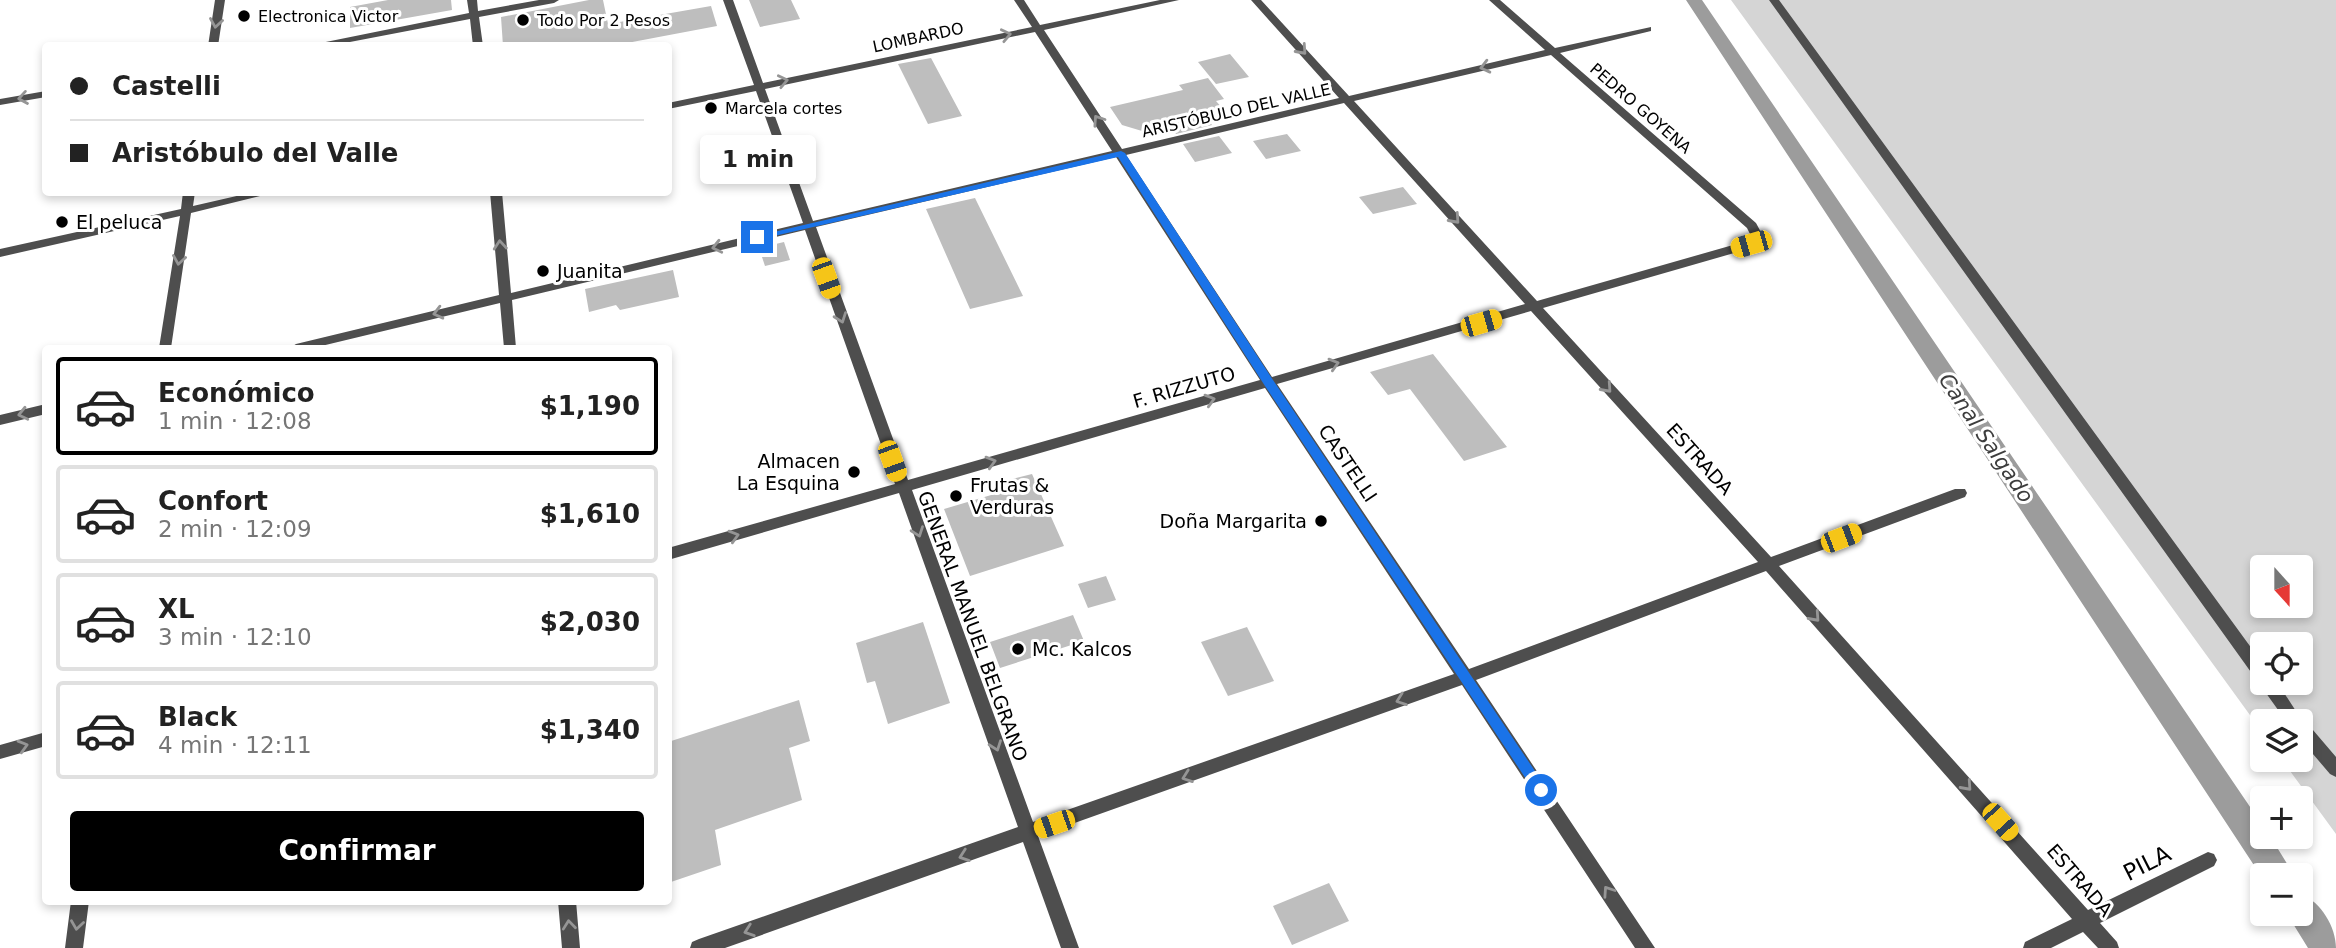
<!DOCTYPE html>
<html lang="es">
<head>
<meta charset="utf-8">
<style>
	:root { --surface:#fff; --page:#f6f6f6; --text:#222; --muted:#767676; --line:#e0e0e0; --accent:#000 }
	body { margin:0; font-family:"DejaVu Sans",sans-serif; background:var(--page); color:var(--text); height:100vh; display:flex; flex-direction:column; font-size:26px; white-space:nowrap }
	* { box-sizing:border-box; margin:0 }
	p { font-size:23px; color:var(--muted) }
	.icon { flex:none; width:38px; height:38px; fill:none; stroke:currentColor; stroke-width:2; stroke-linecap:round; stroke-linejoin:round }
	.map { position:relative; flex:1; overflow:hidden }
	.sheet { position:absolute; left:42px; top:345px; width:630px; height:560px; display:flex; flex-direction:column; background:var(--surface); border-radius:7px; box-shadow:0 4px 10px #0003 }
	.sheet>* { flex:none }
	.guide { position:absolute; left:42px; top:42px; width:630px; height:154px; border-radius:7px; box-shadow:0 4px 10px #0003; display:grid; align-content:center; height:154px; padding:0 28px; background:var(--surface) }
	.needle { width:46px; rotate:159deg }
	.fabs { position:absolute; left:2250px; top:555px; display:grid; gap:14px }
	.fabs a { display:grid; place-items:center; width:63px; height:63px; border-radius:7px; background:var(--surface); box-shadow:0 4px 10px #0003; font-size:35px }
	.end { position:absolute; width:32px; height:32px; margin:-16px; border:9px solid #1a73e8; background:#fff; box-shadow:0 0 0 4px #fff }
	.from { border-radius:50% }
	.bubble { position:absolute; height:49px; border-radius:7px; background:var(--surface); box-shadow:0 4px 10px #0003; font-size:23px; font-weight:700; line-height:49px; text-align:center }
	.car { position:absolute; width:21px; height:42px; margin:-21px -10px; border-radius:9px; box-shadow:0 0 5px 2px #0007; background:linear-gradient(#f5c518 24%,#345 0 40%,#f5c518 0 76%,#345 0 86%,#f5c518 0) }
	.guide b { display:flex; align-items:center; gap:24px; height:66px; font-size:26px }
	.guide b+b { border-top:2px solid var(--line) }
	.guide i { width:18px; height:18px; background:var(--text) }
	ul { padding:12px 0 0; list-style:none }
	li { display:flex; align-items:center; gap:21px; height:98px; margin:0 14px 10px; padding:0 14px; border:4px solid var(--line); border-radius:7px }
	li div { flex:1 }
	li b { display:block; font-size:26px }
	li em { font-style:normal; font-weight:700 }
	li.active { border-color:var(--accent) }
	li>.icon { width:63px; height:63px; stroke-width:1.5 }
	.cta { display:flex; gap:14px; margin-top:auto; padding:14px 28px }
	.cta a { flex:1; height:80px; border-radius:7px; background:var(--accent); color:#fff; font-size:28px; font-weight:700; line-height:80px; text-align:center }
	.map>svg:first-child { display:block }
	.green { fill:#d5d5d5; fill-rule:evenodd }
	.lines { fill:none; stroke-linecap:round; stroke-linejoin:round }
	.canal { fill:#9c9c9c; fill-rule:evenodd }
	.building { fill:#bebebe }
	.street { fill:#4e4e4e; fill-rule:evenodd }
	.oneway { stroke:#959595 }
	.route { fill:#1a73e8 }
	.poi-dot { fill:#000; stroke:#fff; stroke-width:2.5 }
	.labels { text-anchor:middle; stroke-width:6; stroke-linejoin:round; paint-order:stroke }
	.far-poi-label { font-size:16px; fill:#000; stroke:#fff; text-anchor:start }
	.far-street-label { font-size:16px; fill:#000; stroke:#fff }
	.poi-label { font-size:19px; fill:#000; stroke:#fff; text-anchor:start }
	.street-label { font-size:19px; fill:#000; stroke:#fff }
	.water-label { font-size:21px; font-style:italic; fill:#3d3d3d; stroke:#fff }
	.near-street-label { font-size:23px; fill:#000; stroke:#fff }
</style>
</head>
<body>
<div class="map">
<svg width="2336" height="948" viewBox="0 0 2336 948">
	<rect width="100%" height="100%" fill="#fff"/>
	<path class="green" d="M 1731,0 L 2336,0 L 2336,834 L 2282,760 L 2301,760 L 2301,721 L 2263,721 L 2263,733 ZM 2263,567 L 2301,567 L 2301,606 L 2263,606 ZM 2263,644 L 2301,644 L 2301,682 L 2263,682 Z"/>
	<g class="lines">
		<path class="canal" d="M 1686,0 L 1702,0 L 2263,826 L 2263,836 L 2270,836 L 2294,875 L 2263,875 L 2263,879 Z
			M 2301,894 C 2321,902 2336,927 2336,948 L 2308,948 L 2287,914 L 2301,914 Z"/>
	</g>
	<path class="building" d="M 388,0 L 451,0 L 452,10 L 350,28 L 350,7 Z
		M 589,0 L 603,0 L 608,24 L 711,6 L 717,26 L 611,46 L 503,46 L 501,17 Z
		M 749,0 L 791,0 L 800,19 L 760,27 Z
		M 1230,54 L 1249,77 L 1216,84 L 1198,62 Z
		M 931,58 L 962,116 L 928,124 L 898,64 Z
		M 1208,78 L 1224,99 L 1216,101 L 1223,109 L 1204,114 L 1212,125 L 1176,134 L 1169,124 L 1142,131 L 1122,125 L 1110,107 L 1183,90 L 1179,85 Z
		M 1287,134 L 1301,151 L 1266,159 L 1253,141 Z
		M 1219,136 L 1232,153 L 1195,162 L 1183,144 Z
		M 1403,187 L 1417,204 L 1373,214 L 1359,197 Z
		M 975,198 L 1023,296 L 970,309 L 926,209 Z
		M 784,242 L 790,260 L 765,266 L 759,248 Z
		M 673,270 L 679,297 L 620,310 L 616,305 L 589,312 L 585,289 Z
		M 1433,354 L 1507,447 L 1464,461 L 1410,389 L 1388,395 L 1370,372 Z
		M 1032,474 L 1064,546 L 970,576 L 944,509 L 1008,490 L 1004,481 Z
		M 1106,576 L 1116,600 L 1088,608 L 1078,584 Z
		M 1073,615 L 1084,641 L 1000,668 L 990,642 Z
		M 923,622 L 950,703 L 888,724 L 875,681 L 867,683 L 856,643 Z
		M 1247,627 L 1274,681 L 1228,696 L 1201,642 Z
		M 799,700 L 810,741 L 789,748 L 802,800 L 715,830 L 721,865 L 668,883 L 668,742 Z
		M 1329,883 L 1349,921 L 1292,945 L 1273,906 Z"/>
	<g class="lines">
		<path class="street" d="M 215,0 L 225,0 L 218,46 L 208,46 Z
			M 467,0 L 477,0 L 478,11 L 539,0 L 559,0 L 554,3 L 479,17 L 483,46 L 473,46 L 470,19 L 329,46 L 306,46 L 469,13 Z
			M 723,0 L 733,0 L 763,83 L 1032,27 L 1014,0 L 1024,0 L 1040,25 L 1160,0 L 1179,0 L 1044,30 L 1122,149 L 1339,98 L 1251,0 L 1261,0 L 1349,96 L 1545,50 L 1489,0 L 1500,0 L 1555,48 L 1651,27 L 1651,31 L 1560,53 L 1756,223 L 1763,236 L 1755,247 L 1543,308 L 1771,557 L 1955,489 L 1965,489 L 1967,493 L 1965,497 L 1779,566 L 2088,910 L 2208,852 L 2214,854 L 2217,860 L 2214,866 L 2100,923 L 2117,942 L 2119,948 L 2098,948 L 2083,932 L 2051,948 L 2023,948 L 2025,942 L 2072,919 L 1766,571 L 1476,680 L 1655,948 L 1635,948 L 1462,685 L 1038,836 L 1079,948 L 1061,948 L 1023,842 L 725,948 L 690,948 L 692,942 L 699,939 L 1018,827 L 899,493 L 668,560 L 668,548 L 895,484 L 805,230 L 512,300 L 516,348 L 504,348 L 500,303 L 313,348 L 290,348 L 296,344 L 499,295 L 490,192 L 502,192 L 511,293 L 803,223 L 756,91 L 668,109 L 668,103 L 754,85 ZM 1035,32 L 1112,151 L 813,221 L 765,89 ZM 1551,55 L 1747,228 L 1751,236 L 1747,241 L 1537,301 L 1354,101 ZM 1344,103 L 1525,304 L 1272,377 L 1126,155 ZM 1116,157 L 1260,380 L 908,480 L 816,227 ZM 1531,311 L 1758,562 L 1469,669 L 1277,384 ZM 1265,388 L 1454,674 L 1033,822 L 912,490 Z
			M 1769,0 L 1779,0 L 2263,664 L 2263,682 L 2277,682 L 2303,722 L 2307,723 L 2336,757 L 2336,777 L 2330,774 L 2301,740 L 2301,721 L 2286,721 Z
			M 46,91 L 46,97 L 0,105 L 0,99 Z
			M 183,192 L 195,192 L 193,206 L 254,192 L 276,192 L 191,213 L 171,348 L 159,348 L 180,216 L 0,257 L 0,249 L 181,209 Z
			M 46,404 L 46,414 L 0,425 L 0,415 Z
			M 46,732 L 46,746 L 0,759 L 0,745 Z
			M 71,901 L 89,901 L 83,948 L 65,948 Z
			M 558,901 L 576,901 L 580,948 L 562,948 Z"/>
	</g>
	<defs><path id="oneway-chevron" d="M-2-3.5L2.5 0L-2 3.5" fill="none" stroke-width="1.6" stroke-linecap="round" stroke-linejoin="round" transform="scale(1.75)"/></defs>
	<g class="oneway">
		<use href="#oneway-chevron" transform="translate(216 23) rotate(99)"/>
		<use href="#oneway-chevron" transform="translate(1006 35) rotate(-12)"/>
		<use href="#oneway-chevron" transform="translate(1302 50) rotate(48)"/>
		<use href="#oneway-chevron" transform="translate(1485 67) rotate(166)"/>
		<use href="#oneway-chevron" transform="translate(783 81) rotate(-12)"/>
		<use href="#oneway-chevron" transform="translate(23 98) rotate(170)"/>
		<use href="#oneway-chevron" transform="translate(1098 120) rotate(-124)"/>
		<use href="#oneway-chevron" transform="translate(1455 219) rotate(48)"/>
		<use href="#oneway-chevron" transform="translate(500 245) rotate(-95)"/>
		<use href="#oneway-chevron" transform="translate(717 247) rotate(167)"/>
		<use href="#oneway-chevron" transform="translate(179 260) rotate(99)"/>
		<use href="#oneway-chevron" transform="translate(438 313) rotate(166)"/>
		<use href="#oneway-chevron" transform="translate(841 318) rotate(70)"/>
		<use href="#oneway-chevron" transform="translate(1334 364) rotate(-16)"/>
		<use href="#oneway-chevron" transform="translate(1607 388) rotate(48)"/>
		<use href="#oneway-chevron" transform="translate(1210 400) rotate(-16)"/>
		<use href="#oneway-chevron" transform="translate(23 414) rotate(167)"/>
		<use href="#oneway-chevron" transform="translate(991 462) rotate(-16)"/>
		<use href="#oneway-chevron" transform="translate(918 532) rotate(70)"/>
		<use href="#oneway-chevron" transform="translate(734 536) rotate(-16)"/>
		<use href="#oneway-chevron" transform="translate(1815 617) rotate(48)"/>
		<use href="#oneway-chevron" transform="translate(1401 700) rotate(160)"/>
		<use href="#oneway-chevron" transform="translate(23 746) rotate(-16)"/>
		<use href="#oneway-chevron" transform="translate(996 746) rotate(70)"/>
		<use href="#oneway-chevron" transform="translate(1187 777) rotate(160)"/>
		<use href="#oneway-chevron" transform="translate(1967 786) rotate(48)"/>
		<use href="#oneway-chevron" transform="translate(964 856) rotate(161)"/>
		<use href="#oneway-chevron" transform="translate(1608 891) rotate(-124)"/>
		<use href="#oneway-chevron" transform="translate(77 925) rotate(98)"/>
		<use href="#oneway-chevron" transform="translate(569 925) rotate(-96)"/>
		<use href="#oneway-chevron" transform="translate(749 931) rotate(161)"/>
	</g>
	<path class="route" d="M 1121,151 L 1125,153 L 1273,380 L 1545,786 L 1545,794 L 1536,794 L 1265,386 L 1118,157 L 757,240 L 752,237 Z"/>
	<g class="poi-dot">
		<circle cx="244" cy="16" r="7"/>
		<circle cx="523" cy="20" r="7"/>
		<circle cx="711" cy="108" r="7"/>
		<circle cx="62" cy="222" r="7"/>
		<circle cx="543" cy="271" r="7"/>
		<circle cx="854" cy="472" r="7"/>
		<circle cx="956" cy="496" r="7"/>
		<circle cx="1321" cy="521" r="7"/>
		<circle cx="1018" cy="649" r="7"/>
	</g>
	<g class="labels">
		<g class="far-poi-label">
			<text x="258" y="22">Electronica Victor</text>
			<text x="537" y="26">Todo Por 2 Pesos</text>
			<text x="725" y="114">Marcela cortes</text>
		</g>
		<g class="far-street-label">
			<text transform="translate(918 37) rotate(-12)" y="6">LOMBARDO</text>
			<text transform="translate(1641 108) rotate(41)" y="6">PEDRO GOYENA</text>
			<text transform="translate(1236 110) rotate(-13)" y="6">ARISTÓBULO DEL VALLE</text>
		</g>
		<g class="poi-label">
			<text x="76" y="229">El peluca</text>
			<text x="557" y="278">Juanita</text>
			<text x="840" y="468" text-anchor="end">Almacen<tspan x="840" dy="22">La Esquina</tspan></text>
			<text x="970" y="492">Frutas &amp;<tspan x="970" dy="22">Verduras</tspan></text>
			<text x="1307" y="528" text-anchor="end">Doña Margarita</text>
			<text x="1032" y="656">Mc. Kalcos</text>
		</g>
		<g class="street-label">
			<text transform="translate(1184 387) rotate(-16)" y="7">F. RIZZUTO</text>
			<text transform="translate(1700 459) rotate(48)" y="7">ESTRADA</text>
			<text transform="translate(1348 463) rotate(56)" y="7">CASTELLI</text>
			<text transform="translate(973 626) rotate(70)" y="7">GENERAL MANUEL BELGRANO</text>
			<text transform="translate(2080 880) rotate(49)" y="7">ESTRADA</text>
		</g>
		<g class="water-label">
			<text transform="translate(1986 438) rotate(56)" y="7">Canal Salgado</text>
		</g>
		<g class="near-street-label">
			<text transform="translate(2147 863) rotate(-27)" y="8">PILA</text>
		</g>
	</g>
</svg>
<div class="fabs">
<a><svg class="needle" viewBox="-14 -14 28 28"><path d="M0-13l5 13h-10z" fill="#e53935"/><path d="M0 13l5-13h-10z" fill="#767676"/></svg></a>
<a><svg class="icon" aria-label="locate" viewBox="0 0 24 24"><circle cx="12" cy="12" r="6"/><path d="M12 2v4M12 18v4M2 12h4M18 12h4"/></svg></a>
<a><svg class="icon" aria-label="layers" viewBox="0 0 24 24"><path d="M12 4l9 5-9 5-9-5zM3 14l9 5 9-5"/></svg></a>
<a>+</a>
<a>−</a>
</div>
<i class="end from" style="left:1541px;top:790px"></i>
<i class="end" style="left:757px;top:237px"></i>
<div class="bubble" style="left:700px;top:135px;width:116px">1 min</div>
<i class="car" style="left:1751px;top:244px;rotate:254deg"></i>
<i class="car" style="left:826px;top:278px;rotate:160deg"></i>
<i class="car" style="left:1481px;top:323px;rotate:74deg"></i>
<i class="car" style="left:892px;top:461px;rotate:160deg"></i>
<i class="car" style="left:1841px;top:538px;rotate:69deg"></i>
<i class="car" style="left:2000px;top:822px;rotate:138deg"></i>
<i class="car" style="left:1054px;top:824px;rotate:251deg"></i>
<div class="guide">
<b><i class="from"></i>Castelli</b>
<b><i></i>Aristóbulo del Valle</b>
</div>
<section class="sheet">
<ul>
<li class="active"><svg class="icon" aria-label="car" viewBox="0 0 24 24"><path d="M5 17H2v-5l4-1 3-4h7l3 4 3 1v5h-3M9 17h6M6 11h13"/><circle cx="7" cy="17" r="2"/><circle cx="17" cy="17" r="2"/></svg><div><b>Económico</b><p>1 min · 12:08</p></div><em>$1,190</em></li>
<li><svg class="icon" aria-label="car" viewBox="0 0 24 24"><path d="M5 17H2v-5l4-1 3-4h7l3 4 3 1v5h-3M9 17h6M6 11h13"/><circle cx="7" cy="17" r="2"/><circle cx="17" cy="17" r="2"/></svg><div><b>Confort</b><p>2 min · 12:09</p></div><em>$1,610</em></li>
<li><svg class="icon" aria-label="car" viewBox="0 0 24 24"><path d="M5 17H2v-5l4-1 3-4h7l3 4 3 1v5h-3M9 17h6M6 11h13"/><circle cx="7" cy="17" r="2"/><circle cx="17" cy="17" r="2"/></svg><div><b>XL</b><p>3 min · 12:10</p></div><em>$2,030</em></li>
<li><svg class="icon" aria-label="car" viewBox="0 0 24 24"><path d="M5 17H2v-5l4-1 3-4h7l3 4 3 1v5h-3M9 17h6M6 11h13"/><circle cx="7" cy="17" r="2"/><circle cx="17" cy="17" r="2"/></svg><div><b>Black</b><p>4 min · 12:11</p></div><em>$1,340</em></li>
</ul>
<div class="cta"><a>Confirmar</a></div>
</section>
</div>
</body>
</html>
